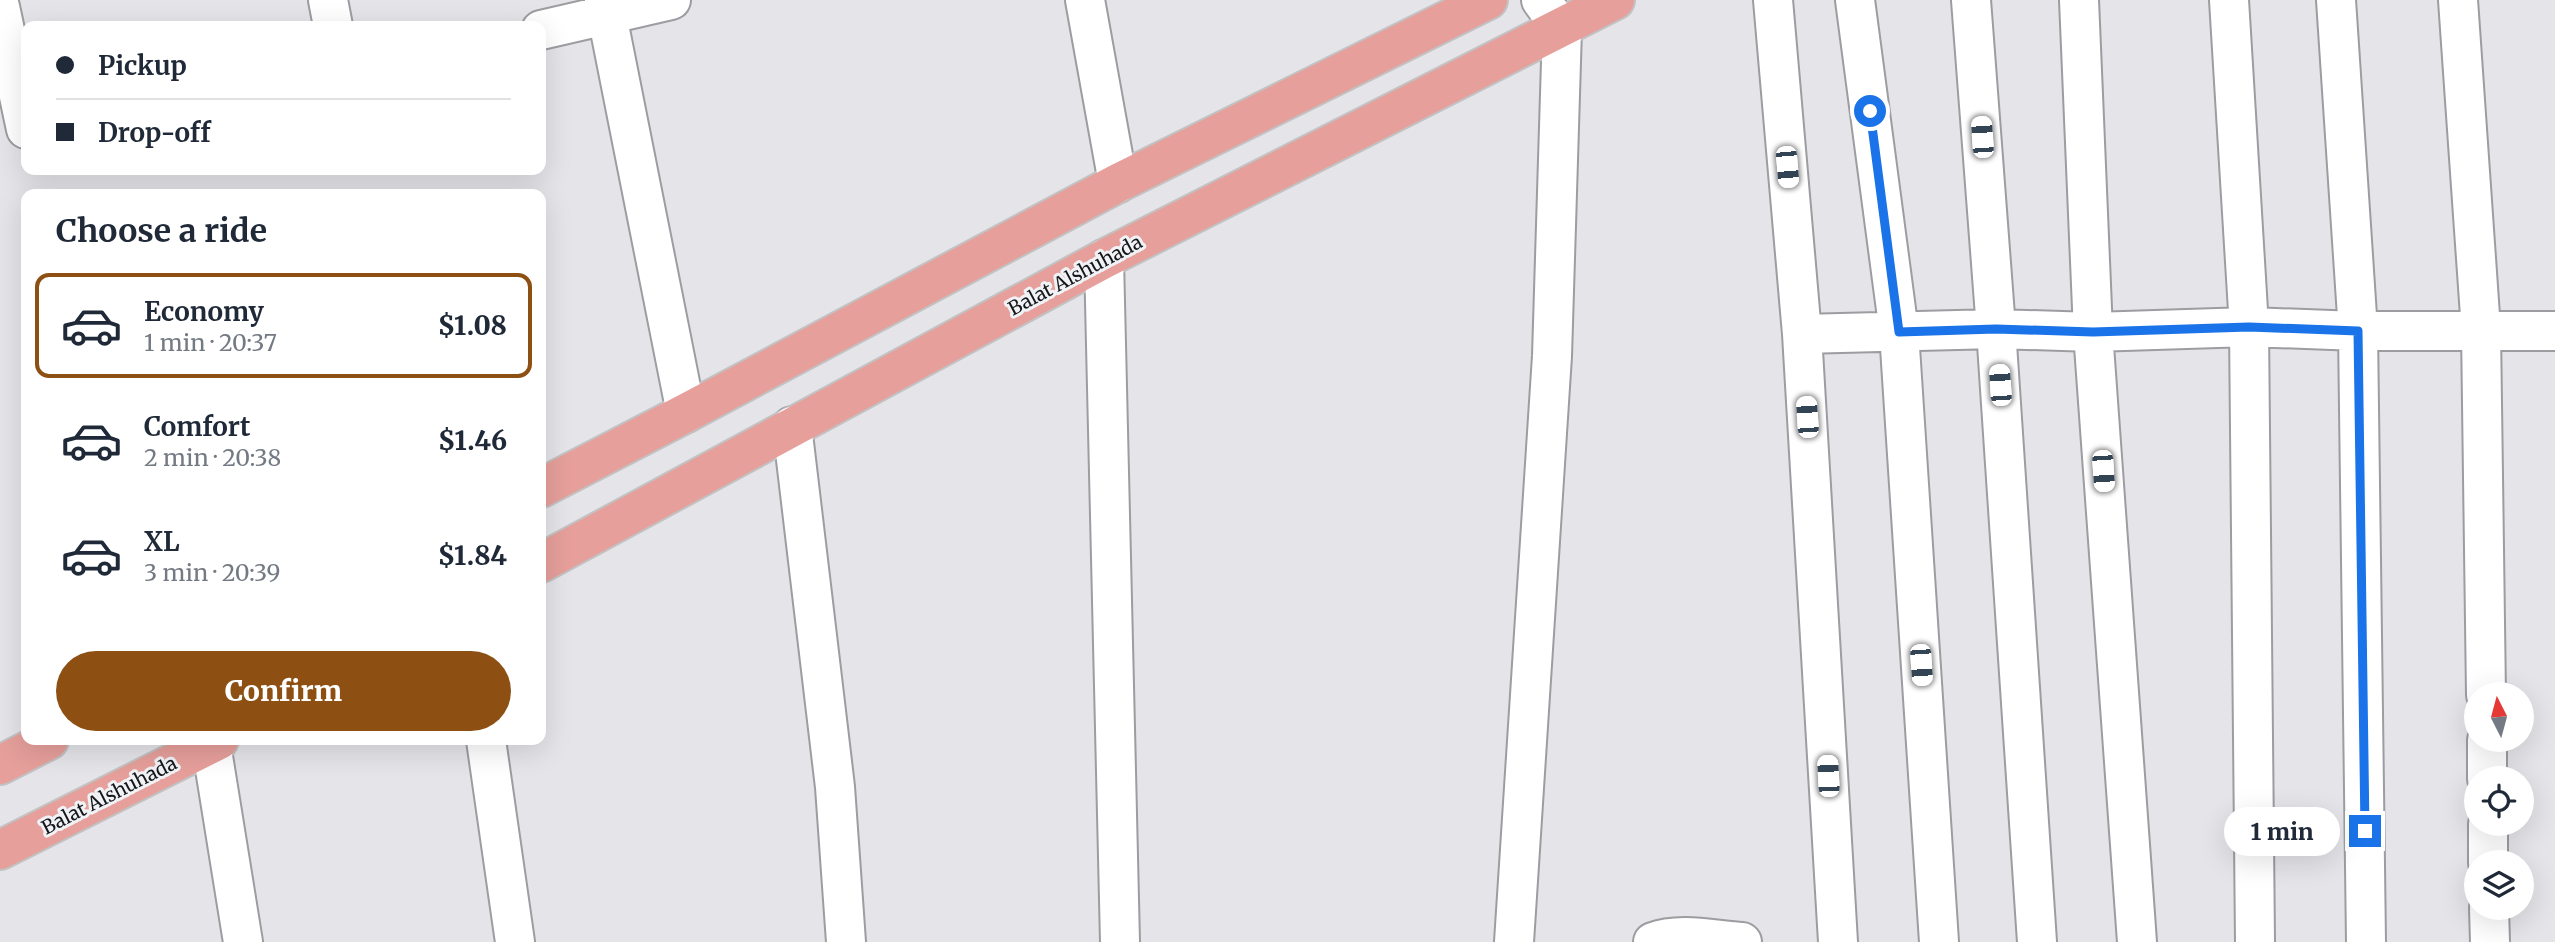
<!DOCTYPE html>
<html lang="en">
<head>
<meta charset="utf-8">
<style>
	:root { --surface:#fff; --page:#f6f6f7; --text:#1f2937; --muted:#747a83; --line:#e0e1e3; --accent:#8d5012 }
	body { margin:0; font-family:Merriweather,serif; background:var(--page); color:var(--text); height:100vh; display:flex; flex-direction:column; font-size:26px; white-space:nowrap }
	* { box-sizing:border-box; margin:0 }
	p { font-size:23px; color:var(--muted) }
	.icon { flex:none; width:38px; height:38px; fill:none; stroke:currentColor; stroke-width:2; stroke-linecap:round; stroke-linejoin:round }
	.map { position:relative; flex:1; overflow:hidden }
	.drawer { position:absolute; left:21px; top:189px; width:525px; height:556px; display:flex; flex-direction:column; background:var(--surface); border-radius:14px; box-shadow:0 7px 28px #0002 }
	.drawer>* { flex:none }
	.hud { position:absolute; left:21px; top:21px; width:525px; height:154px; border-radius:14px; box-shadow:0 7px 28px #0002; display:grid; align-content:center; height:154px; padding:0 35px; background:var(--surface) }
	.needle { width:46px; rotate:354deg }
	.controls { position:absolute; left:2464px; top:682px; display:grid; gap:14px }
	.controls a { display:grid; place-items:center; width:70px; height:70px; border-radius:50%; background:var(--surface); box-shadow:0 7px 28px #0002; font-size:35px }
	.end { position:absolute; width:32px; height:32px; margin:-16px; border:9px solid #1a73e8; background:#fff; box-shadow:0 0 0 4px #fff }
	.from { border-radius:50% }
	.bubble { position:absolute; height:49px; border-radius:24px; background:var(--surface); box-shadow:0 7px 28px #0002; font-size:23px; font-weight:800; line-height:49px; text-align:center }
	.car { position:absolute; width:21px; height:42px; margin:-21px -10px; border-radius:9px; box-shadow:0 0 5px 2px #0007; background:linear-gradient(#fff 24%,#345 0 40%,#fff 0 76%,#345 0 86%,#fff 0) }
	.hud b { display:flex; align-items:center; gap:24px; height:66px; font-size:26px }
	.hud b+b { border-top:2px solid var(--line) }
	.hud i { width:18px; height:18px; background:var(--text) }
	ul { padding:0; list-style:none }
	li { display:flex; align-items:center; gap:21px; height:105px; margin:0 14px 10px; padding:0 21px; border:4px solid transparent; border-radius:14px }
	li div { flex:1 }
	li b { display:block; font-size:26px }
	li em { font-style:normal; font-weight:800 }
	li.on { border-color:var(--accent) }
	li>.icon { width:63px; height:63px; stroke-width:1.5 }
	h2 { padding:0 35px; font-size:32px; line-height:84px }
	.cta { display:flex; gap:14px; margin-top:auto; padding:14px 35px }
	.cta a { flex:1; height:80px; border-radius:42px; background:var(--accent); color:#fff; font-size:28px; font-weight:800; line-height:80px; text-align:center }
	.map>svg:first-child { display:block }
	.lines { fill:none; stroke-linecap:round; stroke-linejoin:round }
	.minor-casing { stroke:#9c9da1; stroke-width:42 }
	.major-casing { stroke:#c2c2c3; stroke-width:42 }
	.minor { stroke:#fff; stroke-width:38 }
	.major { stroke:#e69f9b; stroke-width:38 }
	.route { stroke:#1a73e8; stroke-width:9 }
	.labels { text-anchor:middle; stroke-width:6; stroke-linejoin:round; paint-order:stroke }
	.street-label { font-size:19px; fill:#151617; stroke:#f1f2f6 }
</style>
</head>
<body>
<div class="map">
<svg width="2555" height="942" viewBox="0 0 2555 942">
	<rect width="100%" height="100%" fill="#e4e4e9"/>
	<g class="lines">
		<g class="minor-casing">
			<path id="minor" d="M 328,0 L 333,26
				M 604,0 L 686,413
				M 1085,0 L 1118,183
				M 1773,0 L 1802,334 L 1838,942
				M 1855,0 L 1899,332 L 1939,942
				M 1971,0 L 1996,329 L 2037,942
				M 2079,0 L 2093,332 L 2137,942
				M 2229,0 L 2249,327 L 2255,942
				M 2336,0 L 2358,331 L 2366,942
				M 2458,0 L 2481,330 L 2486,695
				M 0,7 L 26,129
				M 541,30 L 671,0
				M 1104,259 L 1120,942
				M 1802,334 L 1996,329 L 2093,332 L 2249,327 L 2358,331 L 2555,331
				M 792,426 L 835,787 L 846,942
				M 486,740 L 515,942
				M 2487,740 L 2487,779
				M 211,744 L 243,942
				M 2488,824 L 2488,863
				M 2489,908 L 2490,942
				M 1514,942 L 1552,356 L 1562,29 L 1541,0
				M 1653,942 C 1680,932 1713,940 1742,942"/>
		</g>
		<g class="major-casing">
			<path id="major" d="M 541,488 L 686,413 L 1118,183 L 1488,0
				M 541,563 L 1104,259 L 1615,0
				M 0,765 L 49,740
				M 0,850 L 219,740"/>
		</g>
		<use href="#minor" class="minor"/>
		<use href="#major" class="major"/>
	</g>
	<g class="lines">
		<path class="route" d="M 1870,111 L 1899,332 L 1996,329 L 2093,332 L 2249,327 L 2358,331 L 2365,831"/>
	</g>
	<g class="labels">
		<g class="street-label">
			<text transform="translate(1075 275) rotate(-28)" y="7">Balat Alshuhada</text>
			<text transform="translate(109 795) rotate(-27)" y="7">Balat Alshuhada</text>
		</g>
	</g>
</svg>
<div class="controls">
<a><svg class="needle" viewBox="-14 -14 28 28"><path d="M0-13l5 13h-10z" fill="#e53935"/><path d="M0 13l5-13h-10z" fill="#747a83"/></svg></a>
<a><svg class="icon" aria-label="locate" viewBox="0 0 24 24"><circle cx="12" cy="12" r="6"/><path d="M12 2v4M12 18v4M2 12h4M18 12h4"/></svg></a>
<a><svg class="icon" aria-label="layers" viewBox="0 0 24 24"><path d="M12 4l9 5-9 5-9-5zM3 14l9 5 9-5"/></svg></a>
</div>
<i class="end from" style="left:1870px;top:111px"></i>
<i class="end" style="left:2365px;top:831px"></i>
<div class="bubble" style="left:2224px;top:807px;width:116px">1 min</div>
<i class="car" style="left:1982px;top:137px;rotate:356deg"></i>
<i class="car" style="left:1787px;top:167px;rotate:175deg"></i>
<i class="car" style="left:2000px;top:385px;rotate:356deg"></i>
<i class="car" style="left:1807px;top:417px;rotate:356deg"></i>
<i class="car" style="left:2103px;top:471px;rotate:176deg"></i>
<i class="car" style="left:1921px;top:665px;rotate:176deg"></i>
<i class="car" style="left:1828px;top:776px;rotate:357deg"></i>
<div class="hud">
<b><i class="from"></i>Pickup</b>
<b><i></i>Drop-off</b>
</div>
<section class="drawer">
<h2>Choose a ride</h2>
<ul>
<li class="on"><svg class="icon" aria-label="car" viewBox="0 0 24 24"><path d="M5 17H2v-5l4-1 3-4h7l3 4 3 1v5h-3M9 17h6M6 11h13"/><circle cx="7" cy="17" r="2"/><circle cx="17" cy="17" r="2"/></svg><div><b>Economy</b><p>1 min · 20:37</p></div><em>$1.08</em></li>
<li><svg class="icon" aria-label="car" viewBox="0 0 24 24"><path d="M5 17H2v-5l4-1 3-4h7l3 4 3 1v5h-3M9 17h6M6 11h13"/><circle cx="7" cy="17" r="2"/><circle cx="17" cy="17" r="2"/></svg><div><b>Comfort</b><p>2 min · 20:38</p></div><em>$1.46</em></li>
<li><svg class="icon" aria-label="car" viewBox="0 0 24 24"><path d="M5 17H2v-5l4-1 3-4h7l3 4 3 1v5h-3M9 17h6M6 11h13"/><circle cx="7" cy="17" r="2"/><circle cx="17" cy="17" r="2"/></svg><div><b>XL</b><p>3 min · 20:39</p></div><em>$1.84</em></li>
</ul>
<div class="cta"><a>Confirm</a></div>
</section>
</div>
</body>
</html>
